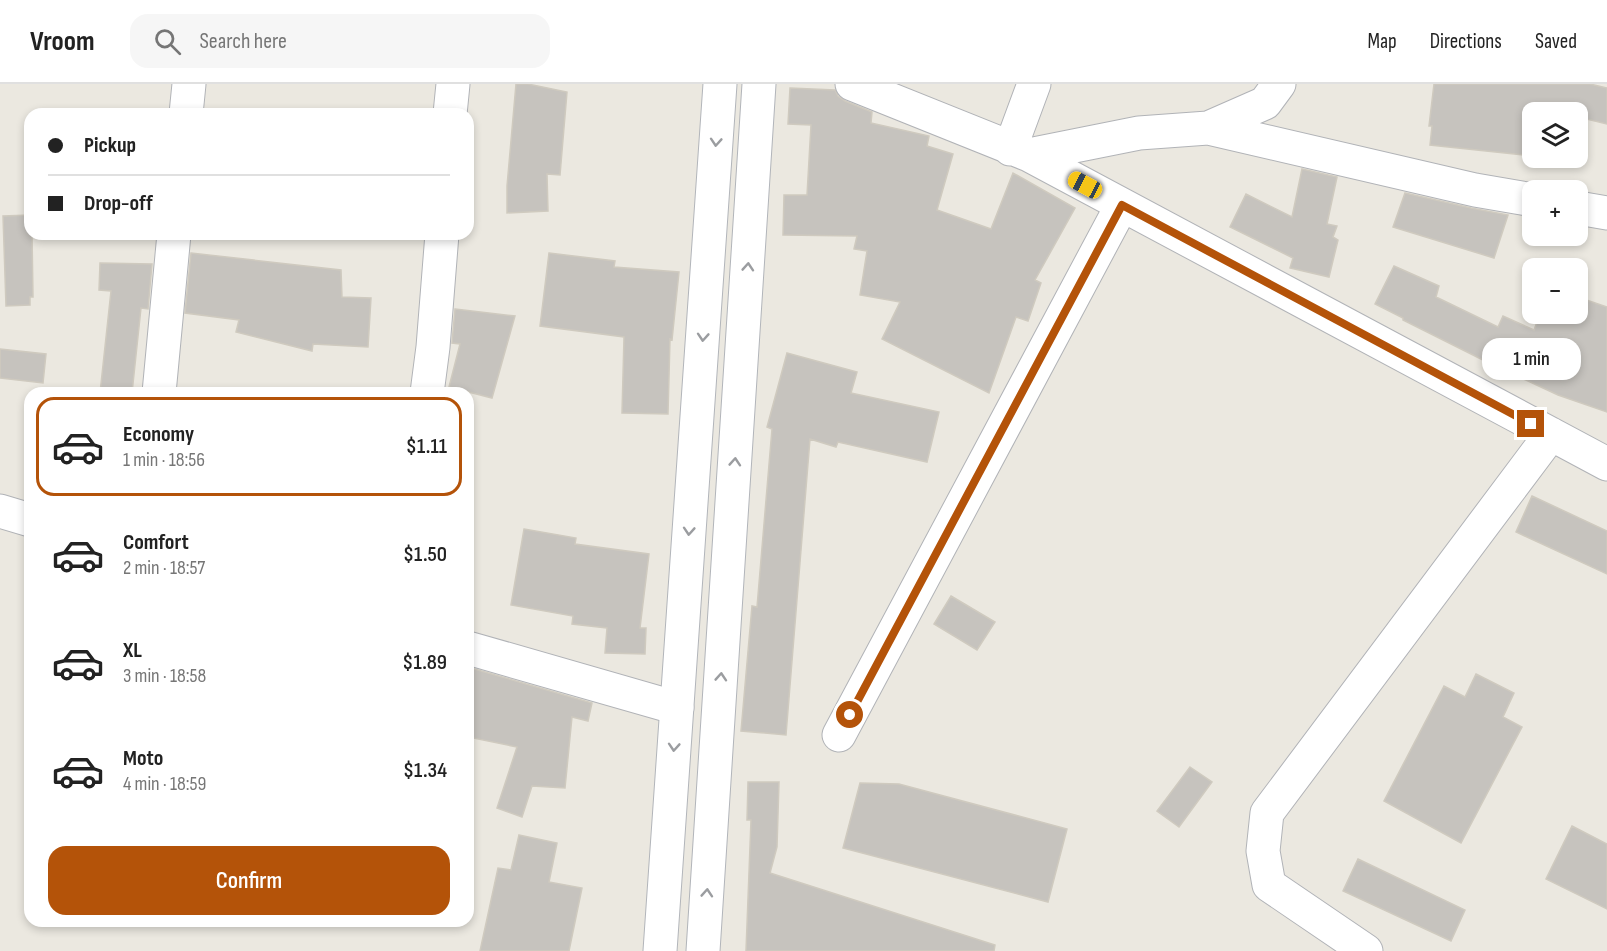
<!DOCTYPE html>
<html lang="en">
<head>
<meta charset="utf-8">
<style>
	:root { --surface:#fff; --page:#f6f6f6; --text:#222; --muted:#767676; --line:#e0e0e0; --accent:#b45309 }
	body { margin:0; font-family:"Sofia Sans Condensed",sans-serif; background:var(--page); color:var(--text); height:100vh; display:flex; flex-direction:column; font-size:22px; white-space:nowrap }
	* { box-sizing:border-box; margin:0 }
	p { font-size:20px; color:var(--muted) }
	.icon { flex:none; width:33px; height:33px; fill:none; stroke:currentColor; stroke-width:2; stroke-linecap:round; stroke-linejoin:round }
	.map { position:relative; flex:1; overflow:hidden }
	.side { position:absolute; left:24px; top:303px; width:450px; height:540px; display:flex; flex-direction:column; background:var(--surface); border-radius:18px; box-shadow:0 3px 9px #0003 }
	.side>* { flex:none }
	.top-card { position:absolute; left:24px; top:24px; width:450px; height:132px; border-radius:18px; box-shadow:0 3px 9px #0003; display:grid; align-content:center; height:132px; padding:0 24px; background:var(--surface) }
	.buttons { position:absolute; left:1522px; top:18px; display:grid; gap:12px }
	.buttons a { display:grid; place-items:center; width:66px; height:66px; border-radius:12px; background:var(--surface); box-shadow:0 3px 9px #0003; font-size:30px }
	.end { position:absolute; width:27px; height:27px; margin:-14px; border:8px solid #b45309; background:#fff; box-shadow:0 0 0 3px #fff }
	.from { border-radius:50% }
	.bubble { position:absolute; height:42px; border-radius:18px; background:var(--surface); box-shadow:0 3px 9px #0003; font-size:20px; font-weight:600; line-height:42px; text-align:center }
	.car { position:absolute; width:18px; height:36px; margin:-18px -9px; border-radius:8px; box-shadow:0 0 4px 2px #0007; background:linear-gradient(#f5c518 24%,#345 0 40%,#f5c518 0 76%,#345 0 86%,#f5c518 0) }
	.top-card b { display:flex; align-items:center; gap:21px; height:57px; font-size:22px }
	.top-card b+b { border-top:2px solid var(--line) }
	.top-card i { width:15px; height:15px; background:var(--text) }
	ul { padding:10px 0 0; list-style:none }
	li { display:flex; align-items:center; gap:18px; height:99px; margin:0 12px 9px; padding:0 12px; border:3px solid transparent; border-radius:18px }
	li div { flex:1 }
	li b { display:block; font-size:22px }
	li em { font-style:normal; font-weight:600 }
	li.current { border-color:var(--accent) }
	li>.icon { width:54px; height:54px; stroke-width:1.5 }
	.cta { display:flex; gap:12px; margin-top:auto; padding:12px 24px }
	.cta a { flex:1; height:69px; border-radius:18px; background:var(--accent); color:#fff; font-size:24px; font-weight:600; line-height:69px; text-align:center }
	header { display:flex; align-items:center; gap:36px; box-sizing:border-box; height:84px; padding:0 30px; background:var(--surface); border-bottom:2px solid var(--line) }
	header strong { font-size:28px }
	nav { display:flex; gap:33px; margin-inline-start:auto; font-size:21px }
	.search { width:420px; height:54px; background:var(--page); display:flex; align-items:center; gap:15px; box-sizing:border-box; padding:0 21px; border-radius:18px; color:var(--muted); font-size:22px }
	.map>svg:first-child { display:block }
	.building { fill:#c6c3be; stroke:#cfcabf; stroke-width:1.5 }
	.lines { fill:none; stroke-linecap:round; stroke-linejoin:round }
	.street-casing { stroke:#b1b3b7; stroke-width:35 }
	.secondary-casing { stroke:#b2b5ba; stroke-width:35 }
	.street { stroke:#fff; stroke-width:33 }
	.secondary { stroke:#fff; stroke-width:33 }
	.oneway { stroke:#9b9da0 }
	.route { stroke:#b45309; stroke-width:8 }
</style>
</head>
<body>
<header>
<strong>Vroom</strong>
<div class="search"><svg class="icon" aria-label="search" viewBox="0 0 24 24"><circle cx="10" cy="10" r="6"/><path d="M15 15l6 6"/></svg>Search here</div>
<nav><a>Map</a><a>Directions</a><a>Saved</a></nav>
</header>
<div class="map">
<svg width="1607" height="867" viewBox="0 0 1607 867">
	<rect width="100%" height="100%" fill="#ebe8e0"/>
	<path class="building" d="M 516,0 L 528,0 L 567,8 L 560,91 L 547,90 L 548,127 L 507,129 L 507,102 Z
		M 1434,0 L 1590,0 L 1607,4 L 1607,40 L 1578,33 L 1578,28 L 1558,28 L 1533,23 L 1533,72 L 1430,61 L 1432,42 L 1429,42 Z
		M 790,4 L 835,6 L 838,12 L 845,17 L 872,28 L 871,39 L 929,52 L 927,62 L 953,70 L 937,126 L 991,145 L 1013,89 L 1075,124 L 1035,196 L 1041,199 L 1028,237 L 1016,233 L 989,309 L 882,255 L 900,218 L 860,211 L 867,167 L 854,165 L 857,152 L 783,151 L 784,111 L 807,111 L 811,41 L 788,40 Z
		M 1302,85 L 1337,93 L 1327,140 L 1337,142 L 1333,153 L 1338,156 L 1329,193 L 1290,184 L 1293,174 L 1230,143 L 1246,110 L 1292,133 Z
		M 1405,109 L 1471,124 L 1508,131 L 1494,174 L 1393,143 Z
		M 30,131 L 30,150 L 32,150 L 33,213 L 30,213 L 30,221 L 6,222 L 3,132 Z
		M 191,169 L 341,186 L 342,213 L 371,214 L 368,263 L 313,260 L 312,267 L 236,248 L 239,236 L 185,229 Z
		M 549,169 L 615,177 L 614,183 L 679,188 L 672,256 L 670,255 L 668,330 L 622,329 L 624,253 L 540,242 Z
		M 100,179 L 152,180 L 148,225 L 141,224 L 132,309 L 100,309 L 111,207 L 99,206 Z
		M 1394,182 L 1439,202 L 1436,213 L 1498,243 L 1503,232 L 1534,246 L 1540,230 L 1578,230 L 1578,213 L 1607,223 L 1607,328 L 1558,311 L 1483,276 L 1403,236 L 1403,234 L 1375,220 Z
		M 455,225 L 515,232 L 492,314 L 449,303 L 460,260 L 452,259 Z
		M 0,265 L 46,270 L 43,299 L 0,294 Z
		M 787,269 L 857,288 L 851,309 L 939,328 L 927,378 L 838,358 L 836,363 L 810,355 L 786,651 L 741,647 L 752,522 L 757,523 L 772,345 L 767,343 Z
		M 1532,412 L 1607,447 L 1607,490 L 1516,448 Z
		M 524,445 L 576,454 L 575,460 L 649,470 L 640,544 L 646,544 L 645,570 L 605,569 L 607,544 L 572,540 L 573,532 L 511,521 Z
		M 951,512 L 995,538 L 977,566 L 934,540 Z
		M 471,584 L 592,619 L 588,637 L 572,633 L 565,704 L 532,702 L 522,733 L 497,724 L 517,663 L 468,653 L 468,600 Z
		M 1476,590 L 1514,609 L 1503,633 L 1522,643 L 1461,759 L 1384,717 L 1444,602 L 1465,613 Z
		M 1190,683 L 1212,698 L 1179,743 L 1157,727 Z
		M 748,698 L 779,698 L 777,763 L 770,789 L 995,861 L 994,867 L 746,867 L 751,736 L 747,736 Z
		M 860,699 L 899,700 L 1067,745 L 1048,818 L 843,764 Z
		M 1572,742 L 1607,760 L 1607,825 L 1546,795 Z
		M 519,751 L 557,759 L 549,798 L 582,804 L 569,867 L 480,867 L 498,784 L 511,786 Z
		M 1358,775 L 1465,826 L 1451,857 L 1343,807 Z"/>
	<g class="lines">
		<g class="street-casing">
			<path id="street" d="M 852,0 L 1029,71 L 1607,380
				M 186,30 L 189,0
				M 450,30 L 453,0
				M 1208,44 L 1475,106 L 1533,116
				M 1010,65 L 1034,0
				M 1029,71 L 1139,49 L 1208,44 L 1265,19 L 1279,0
				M 1578,124 L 1607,129
				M 159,309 L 174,150
				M 427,309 L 433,263 L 442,150
				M 0,427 L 30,436
				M 468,564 L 677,624
				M 839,651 L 1122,121
				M 1366,867 L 1269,801 L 1263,767 L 1267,729 L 1551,350"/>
		</g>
		<g class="secondary-casing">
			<path id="secondary" d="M 660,867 L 720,0
				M 703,867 L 759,0"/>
		</g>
		<use href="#street" class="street"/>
		<use href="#secondary" class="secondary"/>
	</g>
	<defs><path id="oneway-chevron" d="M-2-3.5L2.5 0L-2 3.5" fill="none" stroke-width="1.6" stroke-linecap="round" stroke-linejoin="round" transform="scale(1.5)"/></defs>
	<g class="oneway">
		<use href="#oneway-chevron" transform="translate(716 58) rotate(94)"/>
		<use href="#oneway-chevron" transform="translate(748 183) rotate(-86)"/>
		<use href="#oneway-chevron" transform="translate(703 253) rotate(94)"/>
		<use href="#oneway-chevron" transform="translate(735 378) rotate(-86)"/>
		<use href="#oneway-chevron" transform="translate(689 447) rotate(94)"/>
		<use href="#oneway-chevron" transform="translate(721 593) rotate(-86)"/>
		<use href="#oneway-chevron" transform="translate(674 663) rotate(94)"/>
		<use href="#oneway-chevron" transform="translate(707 809) rotate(-86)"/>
	</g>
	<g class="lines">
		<path class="route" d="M 850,631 L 1122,121 L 1531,340"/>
	</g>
</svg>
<div class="buttons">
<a><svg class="icon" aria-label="layers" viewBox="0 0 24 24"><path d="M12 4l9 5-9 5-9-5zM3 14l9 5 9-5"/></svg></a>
<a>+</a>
<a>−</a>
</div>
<i class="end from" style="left:850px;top:631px"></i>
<i class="end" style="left:1531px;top:340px"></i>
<div class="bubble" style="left:1482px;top:254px;width:99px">1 min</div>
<i class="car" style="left:1085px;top:101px;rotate:298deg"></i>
<div class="top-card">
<b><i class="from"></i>Pickup</b>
<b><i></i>Drop-off</b>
</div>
<section class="side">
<ul>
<li class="current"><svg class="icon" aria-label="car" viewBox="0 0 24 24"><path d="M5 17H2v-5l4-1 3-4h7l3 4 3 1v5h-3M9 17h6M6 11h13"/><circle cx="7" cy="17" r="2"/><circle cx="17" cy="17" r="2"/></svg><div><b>Economy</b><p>1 min · 18:56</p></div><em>$1.11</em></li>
<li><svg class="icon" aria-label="car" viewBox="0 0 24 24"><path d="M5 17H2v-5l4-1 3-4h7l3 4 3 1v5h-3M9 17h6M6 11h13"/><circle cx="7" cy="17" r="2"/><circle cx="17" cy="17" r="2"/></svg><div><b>Comfort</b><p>2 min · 18:57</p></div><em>$1.50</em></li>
<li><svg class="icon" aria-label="car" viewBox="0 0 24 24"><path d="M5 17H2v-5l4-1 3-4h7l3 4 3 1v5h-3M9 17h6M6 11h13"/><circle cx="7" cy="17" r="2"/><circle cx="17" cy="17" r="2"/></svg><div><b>XL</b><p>3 min · 18:58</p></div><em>$1.89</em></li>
<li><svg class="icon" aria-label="car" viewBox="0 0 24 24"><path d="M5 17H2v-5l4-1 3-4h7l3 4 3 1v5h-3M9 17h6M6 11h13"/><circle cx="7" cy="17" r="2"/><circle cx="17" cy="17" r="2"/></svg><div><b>Moto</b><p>4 min · 18:59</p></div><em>$1.34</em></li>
</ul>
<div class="cta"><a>Confirm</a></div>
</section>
</div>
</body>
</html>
